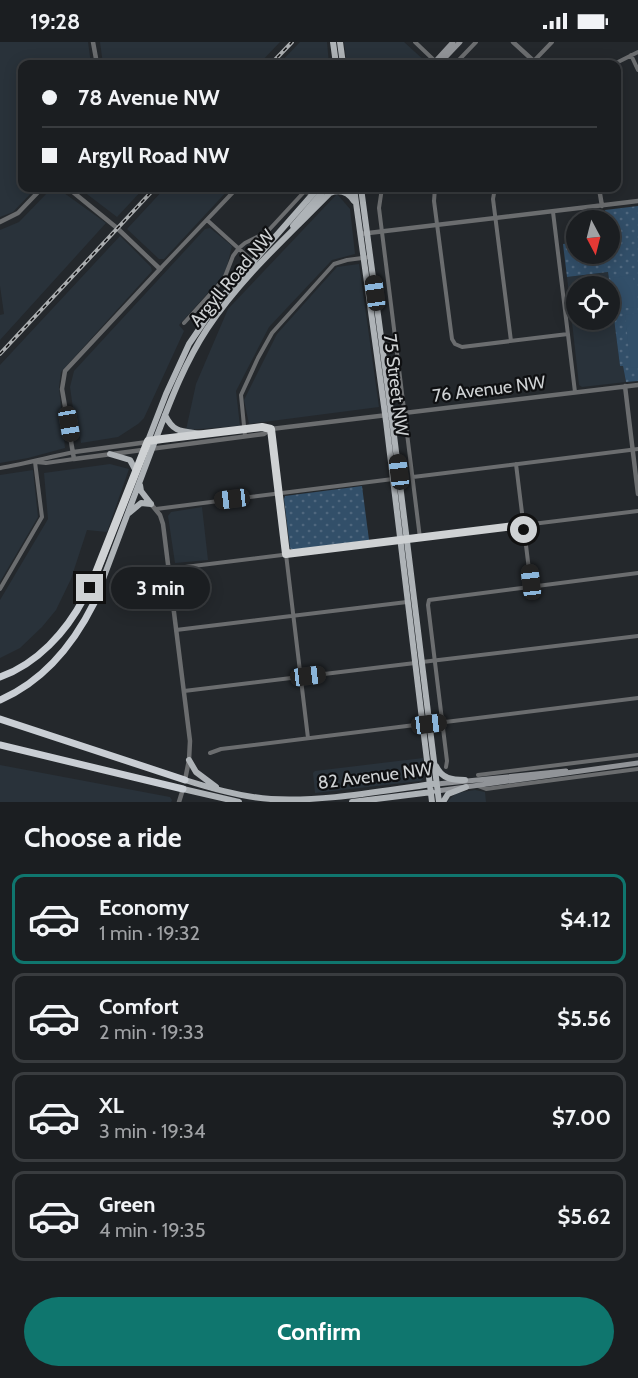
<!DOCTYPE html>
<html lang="en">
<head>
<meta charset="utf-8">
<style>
	:root { --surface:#1b1e21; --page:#282b2e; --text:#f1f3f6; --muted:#a0a2a5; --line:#393c3f; --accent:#0f766e }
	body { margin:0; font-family:Cabin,sans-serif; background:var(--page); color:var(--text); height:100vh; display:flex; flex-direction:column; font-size:22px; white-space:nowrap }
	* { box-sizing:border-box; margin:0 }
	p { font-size:20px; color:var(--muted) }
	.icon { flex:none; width:33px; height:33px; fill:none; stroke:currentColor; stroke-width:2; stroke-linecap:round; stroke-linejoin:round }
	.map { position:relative; height:760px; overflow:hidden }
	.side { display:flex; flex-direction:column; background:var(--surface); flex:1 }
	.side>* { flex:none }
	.guide { position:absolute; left:18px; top:18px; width:603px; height:132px; border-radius:12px; box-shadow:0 3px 15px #0003,0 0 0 2px var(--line); display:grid; align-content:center; height:132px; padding:0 24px; background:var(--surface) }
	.needle { width:39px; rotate:173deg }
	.fabs { position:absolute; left:566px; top:168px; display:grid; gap:12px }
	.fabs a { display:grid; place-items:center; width:54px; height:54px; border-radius:50%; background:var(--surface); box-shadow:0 3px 15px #0003,0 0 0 2px var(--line); font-size:30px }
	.end { position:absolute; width:27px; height:27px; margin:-14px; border:8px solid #cfd2d4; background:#111; box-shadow:0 0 0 3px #111 }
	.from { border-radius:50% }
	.bubble { position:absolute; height:42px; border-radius:21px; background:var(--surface); box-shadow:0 3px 15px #0003,0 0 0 2px var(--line); font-size:20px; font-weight:700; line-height:42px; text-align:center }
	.car { position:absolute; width:18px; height:36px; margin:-18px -9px; border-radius:8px; box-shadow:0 0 4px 2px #0007; background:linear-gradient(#222 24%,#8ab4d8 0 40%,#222 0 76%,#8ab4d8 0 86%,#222 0) }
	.guide b { display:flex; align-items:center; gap:21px; height:57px; font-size:22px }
	.guide b+b { border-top:2px solid var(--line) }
	.guide i { width:15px; height:15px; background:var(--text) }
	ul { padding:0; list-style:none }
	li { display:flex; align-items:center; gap:18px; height:90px; margin:0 12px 9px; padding:0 12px; border:3px solid var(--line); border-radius:12px }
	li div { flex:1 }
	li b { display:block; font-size:22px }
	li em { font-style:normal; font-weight:700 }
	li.current { border-color:var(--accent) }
	li>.icon { width:54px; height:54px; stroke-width:1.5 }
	h2 { padding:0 24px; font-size:27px; line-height:72px }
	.cta { display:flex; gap:12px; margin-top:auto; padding:12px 24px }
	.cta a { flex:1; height:69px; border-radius:36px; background:var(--accent); color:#fff; font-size:24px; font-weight:700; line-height:69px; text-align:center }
	.status { display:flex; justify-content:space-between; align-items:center; height:42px; padding:0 30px; background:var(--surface); direction:ltr }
	.status svg { height:16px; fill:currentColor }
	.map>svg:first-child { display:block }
	.built { fill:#29323a; fill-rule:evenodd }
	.park { fill:url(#park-dots) }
	.garden { fill:#324f69 }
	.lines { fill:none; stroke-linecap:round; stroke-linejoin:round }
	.minor { stroke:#6b6d6f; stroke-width:4 }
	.tertiary { stroke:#6b6d6f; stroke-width:4.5 }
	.secondary { stroke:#919498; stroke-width:5 }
	.primary { stroke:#aeb3b7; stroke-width:6 }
	.motorway { stroke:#c9ced4; stroke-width:7 }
	.rail-casing { stroke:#abaeb0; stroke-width:4 }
	.rail { stroke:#0f1012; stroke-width:1.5; stroke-dasharray:4.5; stroke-linecap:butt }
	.route { stroke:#cfd2d4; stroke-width:8 }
	.labels { text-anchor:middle; stroke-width:4.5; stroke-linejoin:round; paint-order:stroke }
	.street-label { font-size:18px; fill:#cfd2d4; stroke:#0f1012 }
</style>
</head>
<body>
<div class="status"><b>19:28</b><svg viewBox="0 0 49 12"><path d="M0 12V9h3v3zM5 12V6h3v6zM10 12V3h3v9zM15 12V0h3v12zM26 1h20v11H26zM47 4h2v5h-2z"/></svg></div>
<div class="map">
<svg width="638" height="760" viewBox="0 0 638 760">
	<defs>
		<pattern id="park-dots" width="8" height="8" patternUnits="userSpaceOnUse" patternTransform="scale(1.5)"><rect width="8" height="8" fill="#324f69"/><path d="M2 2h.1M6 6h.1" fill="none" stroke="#4f677e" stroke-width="1.8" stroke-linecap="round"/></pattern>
	</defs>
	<rect width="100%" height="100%" fill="#24282c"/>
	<path class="built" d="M 0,0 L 88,0 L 91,22 L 22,22 L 22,146 L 36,146 L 13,170 L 0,175 Z
		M 100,0 L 280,0 L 259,22 L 103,22 Z
		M 300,0 L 327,0 L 329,22 L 279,22 Z
		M 344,0 L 404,0 L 426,20 L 426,22 L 347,22 Z
		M 57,146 L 106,181 L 0,298 L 0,273 L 4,272 L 0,244 L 0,188 L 19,180 L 50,148 Z
		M 79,146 L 144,146 L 117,175 Z
		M 165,146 L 230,146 L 164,217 L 159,217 L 127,187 Z
		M 337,152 L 350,167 L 355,212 L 332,218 L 269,285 L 236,349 L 240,384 L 186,388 L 196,342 L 228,267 Z
		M 210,186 L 232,204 L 225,232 L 179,283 L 184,289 L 144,376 L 138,382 L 118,395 L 81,401 L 80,395 L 77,395 L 70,345 L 74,329 L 205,187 Z
		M 120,194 L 151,225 L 152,229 L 61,330 L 59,345 L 65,406 L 28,416 L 0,421 L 0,323 Z
		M 359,222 L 379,365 L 249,382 L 244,358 L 277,292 L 337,225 Z
		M 608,230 L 620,324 L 623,324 L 626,340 L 582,345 L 579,343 L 567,235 ZM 576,244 L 609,244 L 609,278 L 576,278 Z
		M 110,422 L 129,427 L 107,490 L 87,488 L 71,537 L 56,568 L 42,585 L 20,606 L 0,616 L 0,558 L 48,477 L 44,431 Z
		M 33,428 L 38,475 L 0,540 L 0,433 Z
		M 202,465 L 208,518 L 175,521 L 168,474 L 171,470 Z
		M 423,716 L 424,735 L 421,739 L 315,751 L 313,731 L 315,729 Z
		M 0,723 L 170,755 L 172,758 L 171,760 L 0,760 Z
		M 475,748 L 485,750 L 486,760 L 447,760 L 456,751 Z"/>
	<path class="park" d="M 638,164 L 638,339 L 626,340 L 623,324 L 620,324 L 608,230 L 567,235 L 563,202 L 576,200 L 576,212 L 609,212 L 609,178 L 607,178 L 605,168 Z
		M 362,444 L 369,498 L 292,508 L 290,506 L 284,457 L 285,454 Z"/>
	<path class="garden" d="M 633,233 L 637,265 L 617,267 L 613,236 Z
		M 638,271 L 638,325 L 631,326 L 625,273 Z"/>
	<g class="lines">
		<path class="minor" d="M 415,0 L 436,20
			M 631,13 L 638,28
			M 455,22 L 476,0
			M 531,22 L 552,0
			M 614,22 L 638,10
			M 382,146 L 379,166 L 420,496
			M 435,146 L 434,159 L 452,297 L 455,302 L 462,305 L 568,292
			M 495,146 L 493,157 L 511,299
			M 553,170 L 575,350
			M 207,178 L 258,224
			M 160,227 L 237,146
			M 184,281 L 224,237 L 233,214 L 239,206 L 245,201 L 267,190 L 304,150 L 312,151
			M 271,387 L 308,696
			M 245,394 L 241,353 L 258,316 L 272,291 L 334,222 L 347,218 L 370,215
			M 36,420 L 46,421 L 74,417
			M 516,422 L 531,544
			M 0,426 C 25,422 49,415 74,410
			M 413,435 L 638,407
			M 156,467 L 393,437
			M 169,527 L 638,469
			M 0,547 L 42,475 L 35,420
			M 176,588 L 407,560
			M 422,620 L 638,594
			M 184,649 L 415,621
			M 429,682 L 638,656
			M 210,711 L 221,707 L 423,682
			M 446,725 L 447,719 L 428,563 L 429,558 L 638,531
			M 478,733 L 638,713
			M 478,744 L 486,747 L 638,727"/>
		<path class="tertiary" d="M 93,0 L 97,22
			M 513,0 L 537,22
			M 68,146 L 117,186 L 160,227 L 65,329 L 62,347 L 74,417 L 264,392 L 271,387 L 638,343
			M 599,146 L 602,164
			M 0,180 L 18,171 L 42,146
			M 360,192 L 638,159
			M 625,344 L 638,452
			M 74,410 L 244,387 L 262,385 L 270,387
			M 151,462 L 160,473 L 163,482 L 190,699 L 189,718 L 185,738
			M 179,760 L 183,747"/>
		<path class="secondary" d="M 433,22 L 453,0
			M 439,22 L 460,0
			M 437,742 L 566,729
			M 437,749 L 638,721"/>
		<path class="primary" d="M 333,0 L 336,22
			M 340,0 L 343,22
			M 354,146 L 386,379 L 432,760
			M 361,146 L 392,377 L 439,760
			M 330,151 C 340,147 348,150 354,159
			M 293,184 L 326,146
			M 165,373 C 174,392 183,389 202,392
			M 110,412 L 130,418 L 136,429
			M 140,443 L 141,449 L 151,462
			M 129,471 L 141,461 L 151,462
			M 84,556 L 101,520 L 166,352 L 189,302 L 217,261 L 318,146
			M 94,561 C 114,507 135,453 155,399 C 170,360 184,322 207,287 C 242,234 291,191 335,146
			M 189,718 L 196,730 L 216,745
			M 436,724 C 442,737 452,738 465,738
			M 185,738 C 213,747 241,755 271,757 C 325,760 380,749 433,742
			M 183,747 L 239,760
			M 352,760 L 432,750
			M 443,760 L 448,752 L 466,745"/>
		<path class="motorway" d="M 0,635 C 37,622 66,590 84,556
			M 0,658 C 44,639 73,603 94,561
			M 0,677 L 185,738
			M 0,703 L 183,747"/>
		<g class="rail-casing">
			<path id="rail" d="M 271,22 L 292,0
				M 0,312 L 155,146"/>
		</g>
		<use href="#rail" class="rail"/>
	</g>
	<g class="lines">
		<path class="route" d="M 90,546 L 148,399 L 162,397 L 262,385 L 271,387 L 286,512 L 523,483 L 524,488"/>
	</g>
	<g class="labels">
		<g class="street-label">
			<text transform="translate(232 236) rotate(-50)" y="6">Argyll Road NW</text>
			<text transform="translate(396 343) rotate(83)" y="6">75 Street NW</text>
			<text transform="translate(489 347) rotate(-7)" y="6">76 Avenue NW</text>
			<text transform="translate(375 734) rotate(-7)" y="6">82 Avenue NW</text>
		</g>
	</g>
</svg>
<div class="fabs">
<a><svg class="needle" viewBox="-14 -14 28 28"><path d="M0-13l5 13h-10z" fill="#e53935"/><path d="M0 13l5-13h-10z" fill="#a0a2a5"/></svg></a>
<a><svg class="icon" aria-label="locate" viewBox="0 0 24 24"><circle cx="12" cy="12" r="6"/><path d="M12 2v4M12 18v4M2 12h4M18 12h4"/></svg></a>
</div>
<i class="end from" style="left:524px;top:488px"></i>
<i class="end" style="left:90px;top:546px"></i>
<div class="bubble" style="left:111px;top:525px;width:99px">3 min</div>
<i class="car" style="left:375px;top:251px;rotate:352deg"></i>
<i class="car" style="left:69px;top:382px;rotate:170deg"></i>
<i class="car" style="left:399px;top:430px;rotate:353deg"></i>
<i class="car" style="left:232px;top:457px;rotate:263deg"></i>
<i class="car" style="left:531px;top:540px;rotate:353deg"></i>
<i class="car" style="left:308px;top:634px;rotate:83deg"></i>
<i class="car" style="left:429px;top:682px;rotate:83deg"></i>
<div class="guide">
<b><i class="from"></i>78 Avenue NW</b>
<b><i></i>Argyll Road NW</b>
</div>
</div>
<section class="side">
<h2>Choose a ride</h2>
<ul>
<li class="current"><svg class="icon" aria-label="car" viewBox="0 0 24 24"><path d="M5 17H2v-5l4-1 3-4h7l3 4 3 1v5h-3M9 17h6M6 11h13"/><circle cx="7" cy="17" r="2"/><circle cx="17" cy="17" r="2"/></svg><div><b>Economy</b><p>1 min · 19:32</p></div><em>$4.12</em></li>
<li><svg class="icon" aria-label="car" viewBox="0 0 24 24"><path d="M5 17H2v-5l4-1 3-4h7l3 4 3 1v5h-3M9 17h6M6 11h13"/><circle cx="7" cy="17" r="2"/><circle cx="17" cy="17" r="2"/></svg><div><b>Comfort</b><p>2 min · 19:33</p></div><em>$5.56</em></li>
<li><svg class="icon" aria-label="car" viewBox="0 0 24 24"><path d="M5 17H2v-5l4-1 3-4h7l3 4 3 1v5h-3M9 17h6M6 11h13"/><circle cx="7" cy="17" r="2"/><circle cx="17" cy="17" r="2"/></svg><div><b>XL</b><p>3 min · 19:34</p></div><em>$7.00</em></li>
<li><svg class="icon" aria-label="car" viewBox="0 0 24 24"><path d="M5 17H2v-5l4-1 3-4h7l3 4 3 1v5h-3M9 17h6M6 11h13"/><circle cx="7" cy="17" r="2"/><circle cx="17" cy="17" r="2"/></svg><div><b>Green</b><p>4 min · 19:35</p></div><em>$5.62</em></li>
</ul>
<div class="cta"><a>Confirm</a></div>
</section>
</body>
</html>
